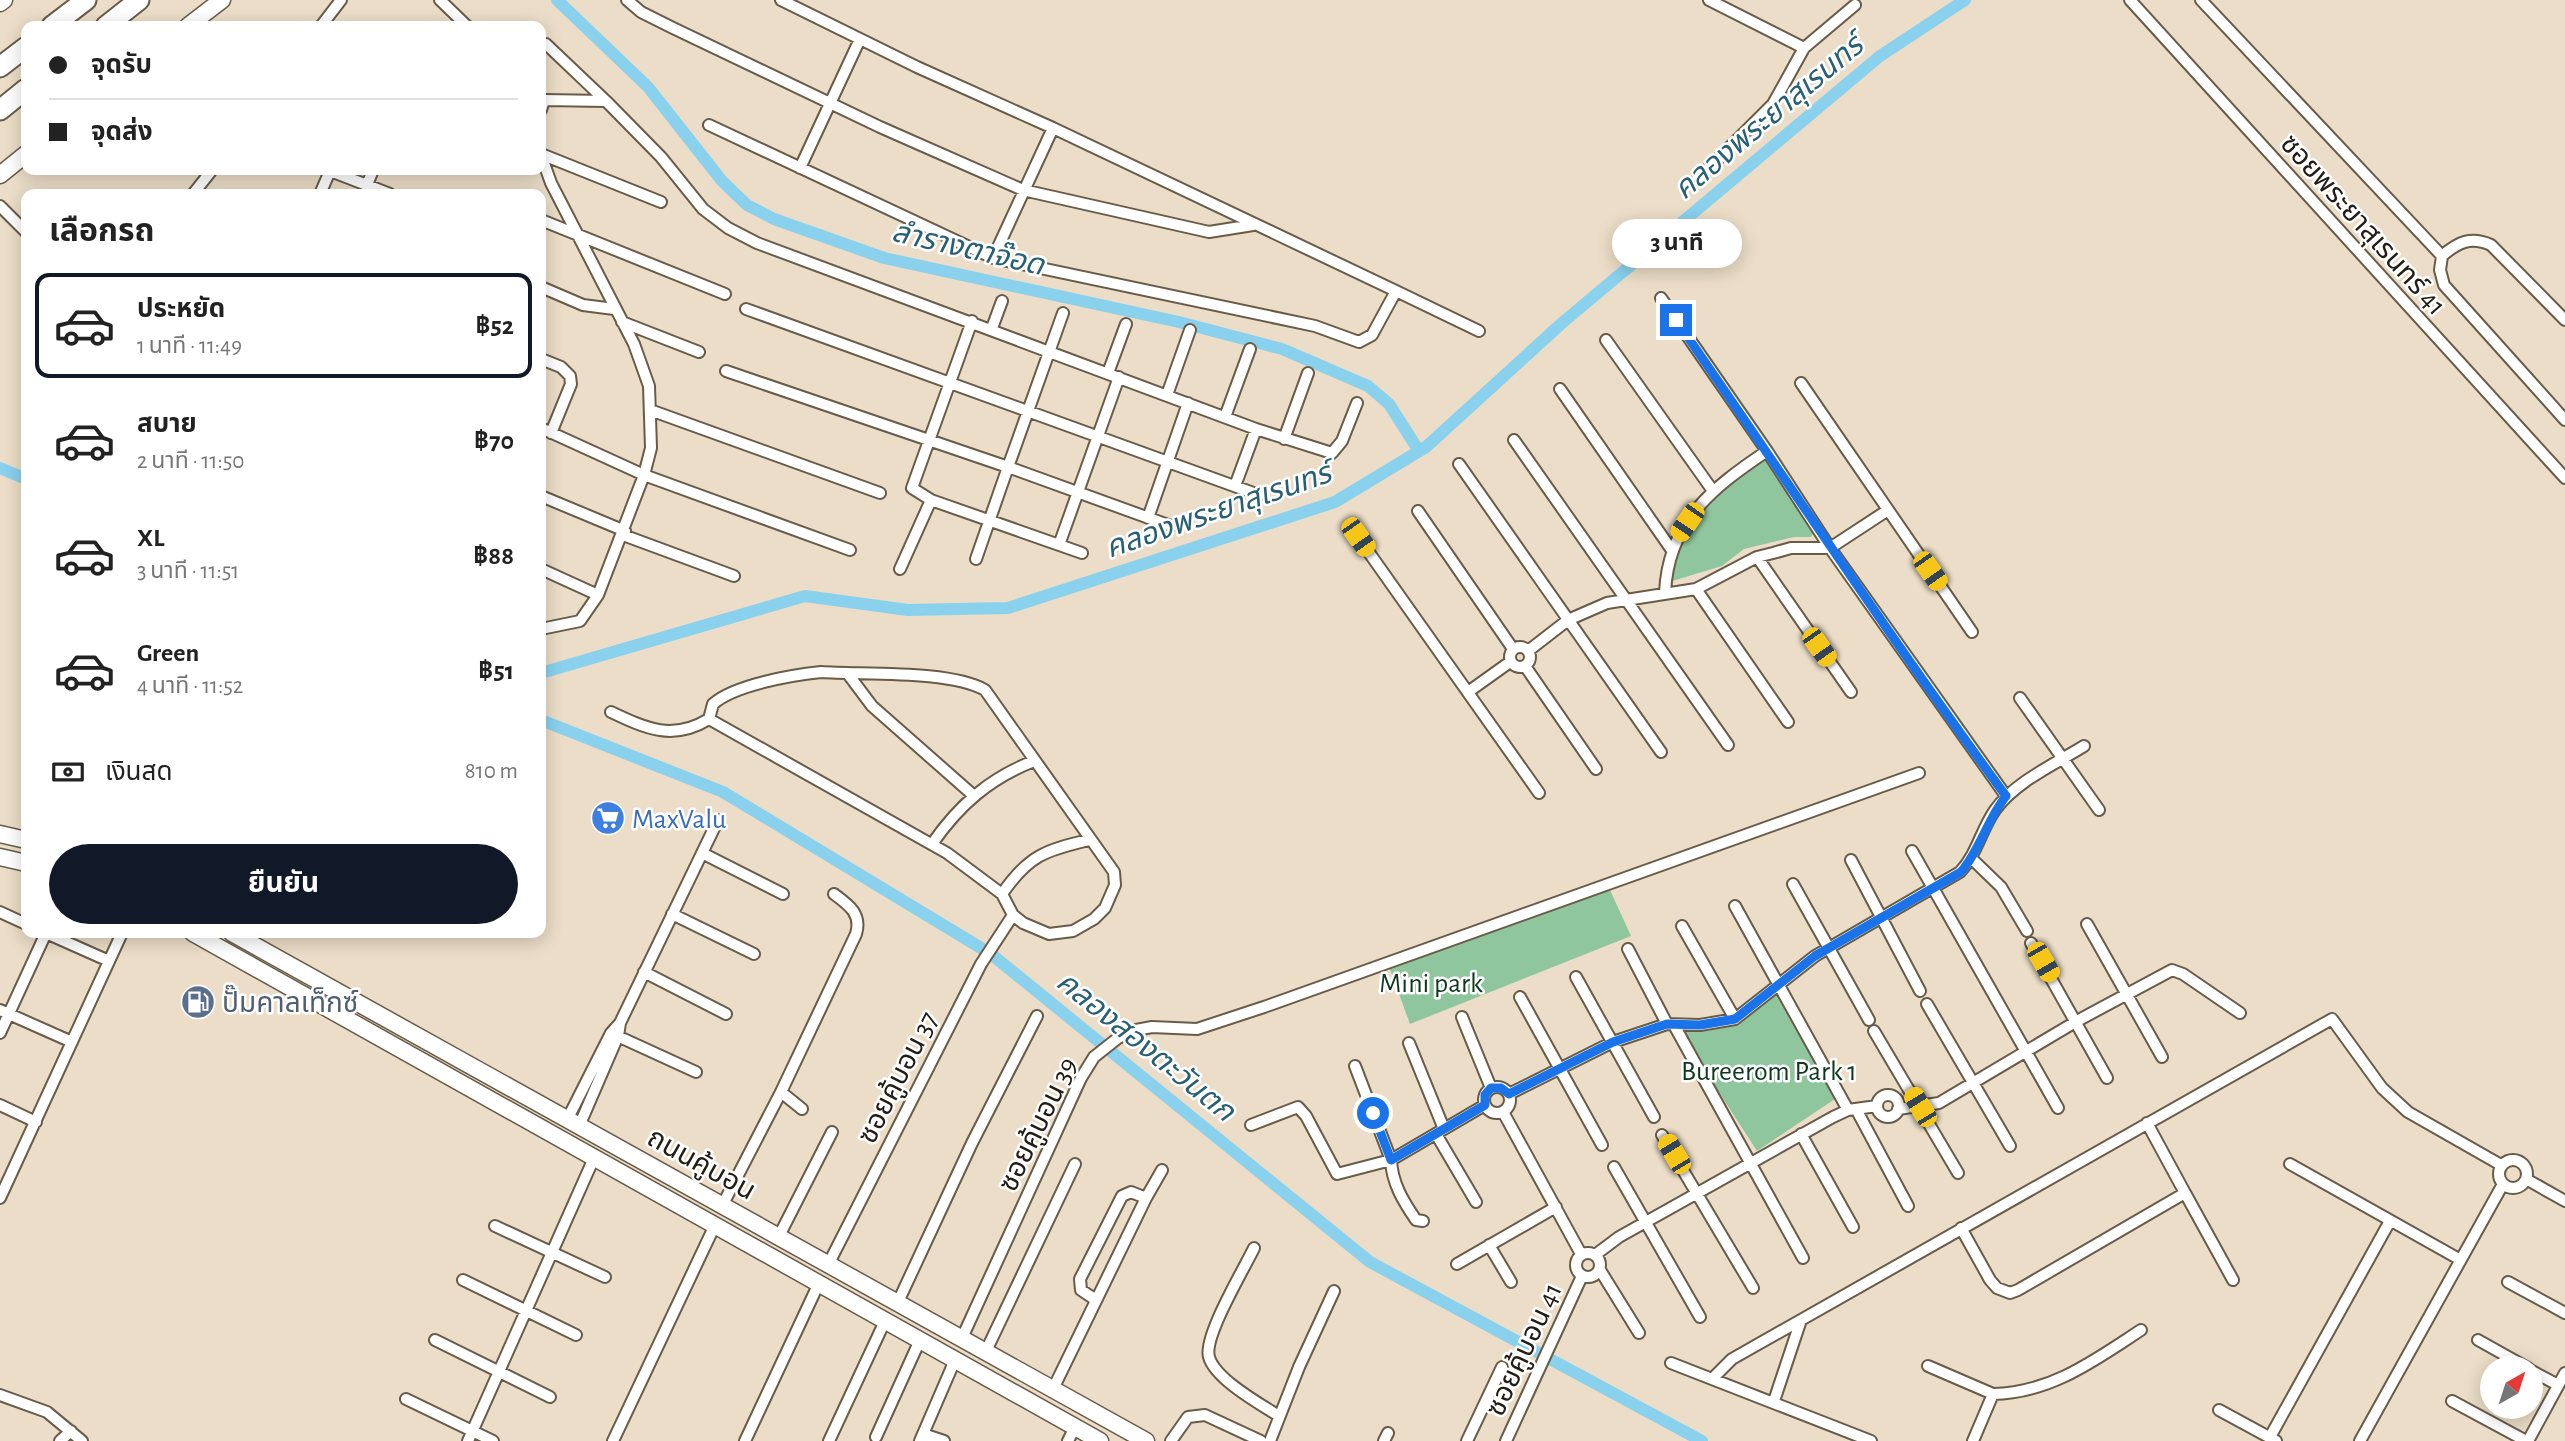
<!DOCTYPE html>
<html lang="th">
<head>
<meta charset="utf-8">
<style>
	:root { --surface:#fff; --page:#f2f2f2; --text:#222; --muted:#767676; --line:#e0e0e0; --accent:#111827 }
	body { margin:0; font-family:"Alegreya Sans","Noto Sans Thai",sans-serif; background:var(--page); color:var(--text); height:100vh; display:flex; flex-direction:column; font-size:26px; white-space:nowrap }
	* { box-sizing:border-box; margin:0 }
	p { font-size:23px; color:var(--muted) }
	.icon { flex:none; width:38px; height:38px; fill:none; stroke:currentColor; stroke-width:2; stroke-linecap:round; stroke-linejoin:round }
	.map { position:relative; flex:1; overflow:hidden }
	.details { position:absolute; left:21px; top:189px; width:525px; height:749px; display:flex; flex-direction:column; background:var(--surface); border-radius:14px; box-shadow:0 4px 18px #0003 }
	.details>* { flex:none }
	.hud { position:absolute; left:21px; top:21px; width:525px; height:154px; border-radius:14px; box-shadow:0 4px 18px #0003; display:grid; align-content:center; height:154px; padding:0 28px; background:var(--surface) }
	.needle { width:46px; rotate:39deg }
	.buttons { position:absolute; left:2480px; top:1356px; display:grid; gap:14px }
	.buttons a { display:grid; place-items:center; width:63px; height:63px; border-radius:50%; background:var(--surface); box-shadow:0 4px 18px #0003; font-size:35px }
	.end { position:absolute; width:32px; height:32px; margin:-16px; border:9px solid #1a73e8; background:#fff; box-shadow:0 0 0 4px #fff }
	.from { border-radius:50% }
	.bubble { position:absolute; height:49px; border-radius:24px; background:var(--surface); box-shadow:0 4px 18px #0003; font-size:23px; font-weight:700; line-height:49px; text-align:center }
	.car { position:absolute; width:21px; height:42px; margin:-21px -10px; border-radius:9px; box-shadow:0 0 5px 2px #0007; background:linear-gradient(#f5c518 24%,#345 0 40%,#f5c518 0 76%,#345 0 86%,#f5c518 0) }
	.hud b { display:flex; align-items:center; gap:24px; height:66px; font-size:26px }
	.hud b+b { border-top:2px solid var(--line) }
	.hud i { width:18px; height:18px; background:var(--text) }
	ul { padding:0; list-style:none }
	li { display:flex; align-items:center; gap:21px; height:105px; margin:0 14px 10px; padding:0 14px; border:4px solid transparent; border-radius:14px }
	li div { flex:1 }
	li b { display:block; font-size:26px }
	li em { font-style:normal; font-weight:700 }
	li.active { border-color:var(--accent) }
	li>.icon { width:63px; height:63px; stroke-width:1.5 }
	h2 { padding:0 28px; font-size:32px; line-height:84px }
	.pay { display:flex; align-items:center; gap:18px; height:77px; padding:0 28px; font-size:26px }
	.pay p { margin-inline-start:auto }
	.primary-button { display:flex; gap:14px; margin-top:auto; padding:14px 28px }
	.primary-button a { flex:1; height:80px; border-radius:42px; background:var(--accent); color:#fff; font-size:28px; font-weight:700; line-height:80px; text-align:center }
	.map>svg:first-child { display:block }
	.green { fill:#90c69e }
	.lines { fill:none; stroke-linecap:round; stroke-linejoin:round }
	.canal { stroke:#89d1ed; stroke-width:12 }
	.minor-casing { stroke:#685c49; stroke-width:14 }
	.secondary-casing { stroke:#685c49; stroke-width:19 }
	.motorway-casing { stroke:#685c49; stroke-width:23 }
	.minor { stroke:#fff; stroke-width:10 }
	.secondary { stroke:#fff; stroke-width:16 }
	.motorway { stroke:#fff; stroke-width:19 }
	.route { stroke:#1a73e8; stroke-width:9 }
	.labels { text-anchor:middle; stroke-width:5; stroke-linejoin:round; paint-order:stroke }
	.street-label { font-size:28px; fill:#211c14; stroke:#fff }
	.shop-label { font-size:28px; fill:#366cbe; stroke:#fff; text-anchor:start }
	.park-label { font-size:28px; fill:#0f391e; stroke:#fff }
	.service-label { font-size:28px; fill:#4e5e75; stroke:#fff; text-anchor:start }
	.water-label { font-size:30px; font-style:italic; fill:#276074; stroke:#fff }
</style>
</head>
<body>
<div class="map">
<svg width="2565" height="1441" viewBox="0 0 2565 1441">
	<rect width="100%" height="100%" fill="#ebddc7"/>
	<path class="green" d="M 1769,457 L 1816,528 L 1811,537 L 1794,537 L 1744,549 L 1722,566 L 1669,582 L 1673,552 L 1715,493 Z
		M 1610,890 L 1631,936 L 1410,1024 L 1388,964 Z
		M 1783,986 L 1844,1093 L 1757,1151 L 1680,1032 L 1739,1025 Z"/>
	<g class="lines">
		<path class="canal" d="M 557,0 L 648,87 L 722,181 L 747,205 L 774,219 L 884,258 L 1179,322 L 1282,349 L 1368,386 L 1389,404 L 1419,451
			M 0,468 L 26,479
			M 541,673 L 805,596 L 908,610 L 1008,608 L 1335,502 L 1426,447 L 1562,323 L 1880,56 L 1965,0
			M 541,720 L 723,792 L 991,954 L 1370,1262 L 1702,1441"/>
		<g class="minor-casing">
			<path id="minor" d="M 440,0 L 467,26
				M 627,0 L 641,12 L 673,28 L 880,127 L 1023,190 L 1209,232 L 1253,225
				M 1709,0 L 1804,48
				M 2130,0 L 2565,478
				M 2201,0 L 2442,256
				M 321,26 L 341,0
				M 546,44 L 606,101
				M 541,110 L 544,100 L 606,101 L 661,157 L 703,209 L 728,228 L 757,243 L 1256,429 L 1332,453 L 1342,441 L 1357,403
				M 709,125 L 993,258 L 1053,128 L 917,67 L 781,0
				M 541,154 L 661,202
				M 541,155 L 551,183 L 634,344 L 649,386 L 651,448 L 644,475 L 598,595 L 580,621 L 541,629
				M 800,168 L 860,39
				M 328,170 L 390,194
				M 1695,182 L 1773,104 L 1804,48 L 1855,5
				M 367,185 L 373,170
				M 193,194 L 212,170
				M 320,194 L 330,171
				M 0,206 L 26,232
				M 541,220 L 725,294
				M 993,258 L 1315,326 L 1359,342 L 1372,335 L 1396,291 L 1053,128
				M 541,287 L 583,305 L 614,309
				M 1396,291 L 1479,331
				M 1661,298 L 1767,451 L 1830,548 L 1888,510
				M 746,309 L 1259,495
				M 1063,313 L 1008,467 L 1171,526
				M 2565,320 L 2491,245 C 2471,236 2458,242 2442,256 L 2440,270 L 2444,285 L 2565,420
				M 972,321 L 912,488 L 931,500 L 1082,553
				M 622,322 L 699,352
				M 992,328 L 1002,301
				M 1606,340 L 1713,491
				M 541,359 L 561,367 L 570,376 L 571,384 L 551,433
				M 726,371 L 1008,467 L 976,559
				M 1108,373 L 1126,324
				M 1801,383 L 1972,632
				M 1560,389 L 1671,549
				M 1167,395 L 1190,330
				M 650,410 L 880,493
				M 1225,417 L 1250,349
				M 541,428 L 644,475 L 850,550
				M 1284,439 L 1308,373
				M 1514,440 L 1728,745
				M 1459,464 L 1661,752
				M 1235,486 L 1256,429
				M 541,496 L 625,531
				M 1418,511 L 1513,649
				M 1148,518 L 1188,403
				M 623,535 L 734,576
				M 1358,537 L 1539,793
				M 1059,545 L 1119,377
				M 1757,557 L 1851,692
				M 541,569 L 598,595
				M 900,569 L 931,500
				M 1696,589 L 1788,722
				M 1665,593 C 1668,522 1712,488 1767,451
				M1510 657a10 10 0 1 1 20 0a10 10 0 1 1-20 0Z
				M 1528,651 L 1568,620 L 1607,603 L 1696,589 L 1757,557 L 1773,553 L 1791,548 L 1830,548 L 2006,796
				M 1525,666 L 1596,769
				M 821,672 C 865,675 949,670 985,690 L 1114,872 L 1115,885 L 1105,908 L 1094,919 L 1073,931 L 1049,934 L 1023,923 L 1013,915 L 1002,894 L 947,853 L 709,719 L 713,704 C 734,685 792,675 821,672 Z
				M 848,674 L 872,706 L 973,795
				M 1468,692 L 1510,662
				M 2020,698 L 2099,810
				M 611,712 C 647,729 673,741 709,719
				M 932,844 C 959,805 990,778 1034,761
				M 1912,851 L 2058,1108
				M 702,853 L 783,894
				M 1971,858 L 2001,887 L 2027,931
				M 1851,860 L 1920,991
				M 1793,884 L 1869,1020
				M 1002,894 C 1028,856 1045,850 1089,840
				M 1735,906 L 1848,1110
				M 0,912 L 26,924
				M 672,914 L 754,954
				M 2087,924 L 2162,1057
				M 1682,926 L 1735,1019
				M 2031,943 L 2107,1078
				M 1628,949 L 1667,1024
				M 644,972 L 726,1014
				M 1576,977 L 1654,1117
				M 1520,997 L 1602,1145
				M 1927,1004 L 2010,1146
				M 0,1010 L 72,1042
				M 1462,1017 L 1491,1088
				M 1674,1025 L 1803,1258
				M 1874,1031 L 1958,1173
				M 0,1033 L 46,933 L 109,961
				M 613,1034 L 696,1072
				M 1409,1043 L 1444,1129
				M1484 1100a13 13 0 1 1 26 0a13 13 0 1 1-26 0Z
				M 781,1092 L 802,1109
				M 1509,1094 L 1613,1042 L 1667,1024 L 1700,1025 L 1735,1019 L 1815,956 L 1960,872 C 1977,854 1981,830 1995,810 C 2015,782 2055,764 2084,746
				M1877 1106a11 11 0 1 1 22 0a11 11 0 1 1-22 0Z
				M 0,1105 L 36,1122
				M 1856,1109 L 1908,1206
				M 1898,1109 L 1939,1103 L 2077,1021 L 2172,970 L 2183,974 L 2240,1013
				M 1503,1112 L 1581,1254
				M 568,1118 L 611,1033 L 620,1023 L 718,820
				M 580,1124 L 618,1036 L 620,1023
				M 1251,1125 L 1298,1107 L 1306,1116 L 1337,1174 L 1391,1160 L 1355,1066
				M 1436,1134 L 1476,1202
				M 1801,1134 L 1853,1227
				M 1662,1135 L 1753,1288
				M2499 1174a14 14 0 1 1 28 0a14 14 0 1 1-28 0Z
				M 2290,1164 L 2459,1259
				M 1614,1167 L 1700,1317
				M 2526,1179 L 2565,1201
				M 2185,1193 L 2233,1280
				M 0,1198 L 122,933
				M 723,1204 L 781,1092 L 856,934 C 862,914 849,905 834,894
				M 1423,1221 L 1416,1220 C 1403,1201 1392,1183 1391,1160 L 1485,1105
				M 495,1226 L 605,1277
				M 1961,1228 L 1990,1280 L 1997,1288 L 2010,1293 L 2018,1290 L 2185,1193 L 2147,1123
				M 779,1236 L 832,1132
				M 1489,1245 L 1511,1282
				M 1254,1248 C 1244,1269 1203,1337 1209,1357 C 1215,1379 1260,1404 1279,1416
				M1576 1265a12 12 0 1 1 24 0a12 12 0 1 1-24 0Z
				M 1595,1255 L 1619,1237 L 1833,1117 L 1848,1110 L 1877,1106
				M 829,1263 L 981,964 L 1013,915
				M 1457,1264 L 1556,1207
				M 1600,1270 L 1639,1333
				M 463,1280 L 576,1335
				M 2508,1282 L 2565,1313
				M 1096,1300 L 1081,1290 L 1080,1279 L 1122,1196 L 1131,1192 L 1146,1198
				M 898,1302 L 972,1143 L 1037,1016
				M 962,1338 L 1081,1078 L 1094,1057 L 1118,1038 L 1136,1030 L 1152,1027 L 1197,1029 L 1264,1007 L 1919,773
				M 435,1340 L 550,1397
				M 2478,1340 L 2528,1368
				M 986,1351 L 1075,1164
				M 1671,1363 L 1871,1441
				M 1928,1366 L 1993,1394
				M 2530,1370 L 2558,1385
				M 1713,1378 L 1732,1359 L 2332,1019 L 2382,1088 L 2408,1112 L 2501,1165
				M 1053,1389 L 1146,1198 L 1162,1170
				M 0,1395 L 47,1412 L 82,1441
				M 406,1399 L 493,1441
				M 1774,1401 L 1801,1320
				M 2452,1401 L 2526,1441
				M 2219,1410 L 2276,1441
				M 923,1434 L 944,1441
				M 876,1437 L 920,1340
				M 2270,1437 L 2390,1221
				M 60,1441 L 71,1431
				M 468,1441 L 594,1158
				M 613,1441 L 715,1225
				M 745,1441 L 819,1283
				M 829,1441 L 885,1321
				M 920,1441 L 955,1360
				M 1068,1441 L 1075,1427
				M 1171,1441 L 1188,1417 L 1205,1415 L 1261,1441
				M 1270,1441 L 1299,1367 L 1334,1291
				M 1384,1441 L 1388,1433
				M 1467,1441 L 1502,1367
				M 1506,1441 L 1582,1276
				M 1973,1441 L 1993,1394 C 2051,1393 2095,1360 2141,1330
				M 2360,1441 L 2503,1184
				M 2528,1441 L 2565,1373"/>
		</g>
		<g class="secondary-casing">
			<path id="secondary" d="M 0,3 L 4,0
				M 188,26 L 222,0
				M 0,175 L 26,154
				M 0,834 L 26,840
				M 0,857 L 26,863
				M 193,933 L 1100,1441
				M 232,933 L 1146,1441"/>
		</g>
		<g class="motorway-casing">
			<path id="motorway" d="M 52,26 L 86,0
				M 106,26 L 139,0
				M 0,67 L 26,47
				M 0,110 L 26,89"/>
		</g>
		<use href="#minor" class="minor"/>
		<use href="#secondary" class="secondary"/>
		<use href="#motorway" class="motorway"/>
	</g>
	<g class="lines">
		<path class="route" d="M 1373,1113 L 1391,1160 L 1485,1105 L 1485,1095 L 1491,1088 L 1501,1088 L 1509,1094 L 1613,1042 L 1667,1024 L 1700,1025 L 1735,1019 L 1815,956 L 1961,872 C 1980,850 1987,820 2006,796 C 1892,641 1786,479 1676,320"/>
	</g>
	<defs>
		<g id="supermarket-disc" transform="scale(1.75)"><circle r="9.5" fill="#3f7fe0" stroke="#fff"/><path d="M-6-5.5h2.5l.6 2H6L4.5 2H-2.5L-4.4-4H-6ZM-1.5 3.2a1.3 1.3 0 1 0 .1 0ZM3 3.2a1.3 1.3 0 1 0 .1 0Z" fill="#fff"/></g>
		<g id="fuel-disc" transform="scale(1.75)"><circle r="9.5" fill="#5c6f8a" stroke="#fff"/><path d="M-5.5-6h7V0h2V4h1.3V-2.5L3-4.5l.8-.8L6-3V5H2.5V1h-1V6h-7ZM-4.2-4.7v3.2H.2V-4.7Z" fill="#fff"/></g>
	</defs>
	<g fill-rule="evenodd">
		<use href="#supermarket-disc" x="608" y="818"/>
		<use href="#fuel-disc" x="198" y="1002"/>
	</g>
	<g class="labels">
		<g class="street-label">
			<text transform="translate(2364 224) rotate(48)" y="10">ซอยพระยาสุเรนทร์ 41</text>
			<text transform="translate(897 1077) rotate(-63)" y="10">ซอยคู้บอน 37</text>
			<text transform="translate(1037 1124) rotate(-64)" y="10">ซอยคู้บอน 39</text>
			<text transform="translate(702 1163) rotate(29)" y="10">ถนนคู้บอน</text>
			<text transform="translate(1523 1349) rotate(-65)" y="10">ซอยคู้บอน 41</text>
		</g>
		<g class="shop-label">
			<text x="632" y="828">MaxValu</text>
		</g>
		<g class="park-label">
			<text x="1431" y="992">Mini park</text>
			<text x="1769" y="1080">Bureerom Park 1</text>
		</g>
		<g class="service-label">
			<text x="222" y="1012">ปั๊มคาลเท็กซ์</text>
		</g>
		<g class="water-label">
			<text transform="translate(1768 117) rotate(-40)" y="10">คลองพระยาสุเรนทร์</text>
			<text transform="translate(968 248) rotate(13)" y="10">ลำรางตาจ๊อด</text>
			<text transform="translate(1218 510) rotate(-19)" y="10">คลองพระยาสุเรนทร์</text>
			<text transform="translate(1146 1046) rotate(39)" y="10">คลองสองตะวันตก</text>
		</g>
	</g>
</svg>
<div class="buttons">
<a><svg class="needle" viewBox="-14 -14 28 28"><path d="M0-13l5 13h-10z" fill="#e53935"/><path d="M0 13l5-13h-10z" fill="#767676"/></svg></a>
</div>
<i class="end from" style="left:1373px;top:1113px"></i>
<i class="end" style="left:1676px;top:320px"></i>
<div class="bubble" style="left:1612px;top:219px;width:130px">3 นาที</div>
<i class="car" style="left:1687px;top:522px;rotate:214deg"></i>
<i class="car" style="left:1358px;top:537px;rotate:145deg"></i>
<i class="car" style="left:1930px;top:571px;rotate:145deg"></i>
<i class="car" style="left:1819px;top:647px;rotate:145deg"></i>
<i class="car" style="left:2043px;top:962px;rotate:150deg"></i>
<i class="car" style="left:1920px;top:1107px;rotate:329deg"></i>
<i class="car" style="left:1674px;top:1154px;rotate:329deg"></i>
<div class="hud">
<b><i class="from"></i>จุดรับ</b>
<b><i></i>จุดส่ง</b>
</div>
<section class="details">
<h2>เลือกรถ</h2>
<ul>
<li class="active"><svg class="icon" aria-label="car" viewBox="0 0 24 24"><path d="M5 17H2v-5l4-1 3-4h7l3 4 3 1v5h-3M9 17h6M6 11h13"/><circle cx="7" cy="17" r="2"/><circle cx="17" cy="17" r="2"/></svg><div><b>ประหยัด</b><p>1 นาที · 11:49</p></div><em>฿52</em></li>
<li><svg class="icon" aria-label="car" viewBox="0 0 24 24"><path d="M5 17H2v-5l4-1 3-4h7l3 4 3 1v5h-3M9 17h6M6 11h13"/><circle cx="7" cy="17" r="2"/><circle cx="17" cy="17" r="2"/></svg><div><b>สบาย</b><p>2 นาที · 11:50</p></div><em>฿70</em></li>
<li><svg class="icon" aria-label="car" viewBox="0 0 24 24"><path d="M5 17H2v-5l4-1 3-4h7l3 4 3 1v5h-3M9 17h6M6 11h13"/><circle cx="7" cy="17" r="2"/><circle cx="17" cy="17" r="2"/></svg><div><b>XL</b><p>3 นาที · 11:51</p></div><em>฿88</em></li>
<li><svg class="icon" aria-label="car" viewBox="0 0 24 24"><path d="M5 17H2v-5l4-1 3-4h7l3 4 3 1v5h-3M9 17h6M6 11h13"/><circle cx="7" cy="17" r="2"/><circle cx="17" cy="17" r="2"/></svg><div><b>Green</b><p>4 นาที · 11:52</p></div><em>฿51</em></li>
</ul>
<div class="pay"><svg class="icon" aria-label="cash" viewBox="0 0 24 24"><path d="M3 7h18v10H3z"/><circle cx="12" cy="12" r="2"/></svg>เงินสด<p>810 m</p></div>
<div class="primary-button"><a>ยืนยัน</a></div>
</section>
</div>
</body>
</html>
